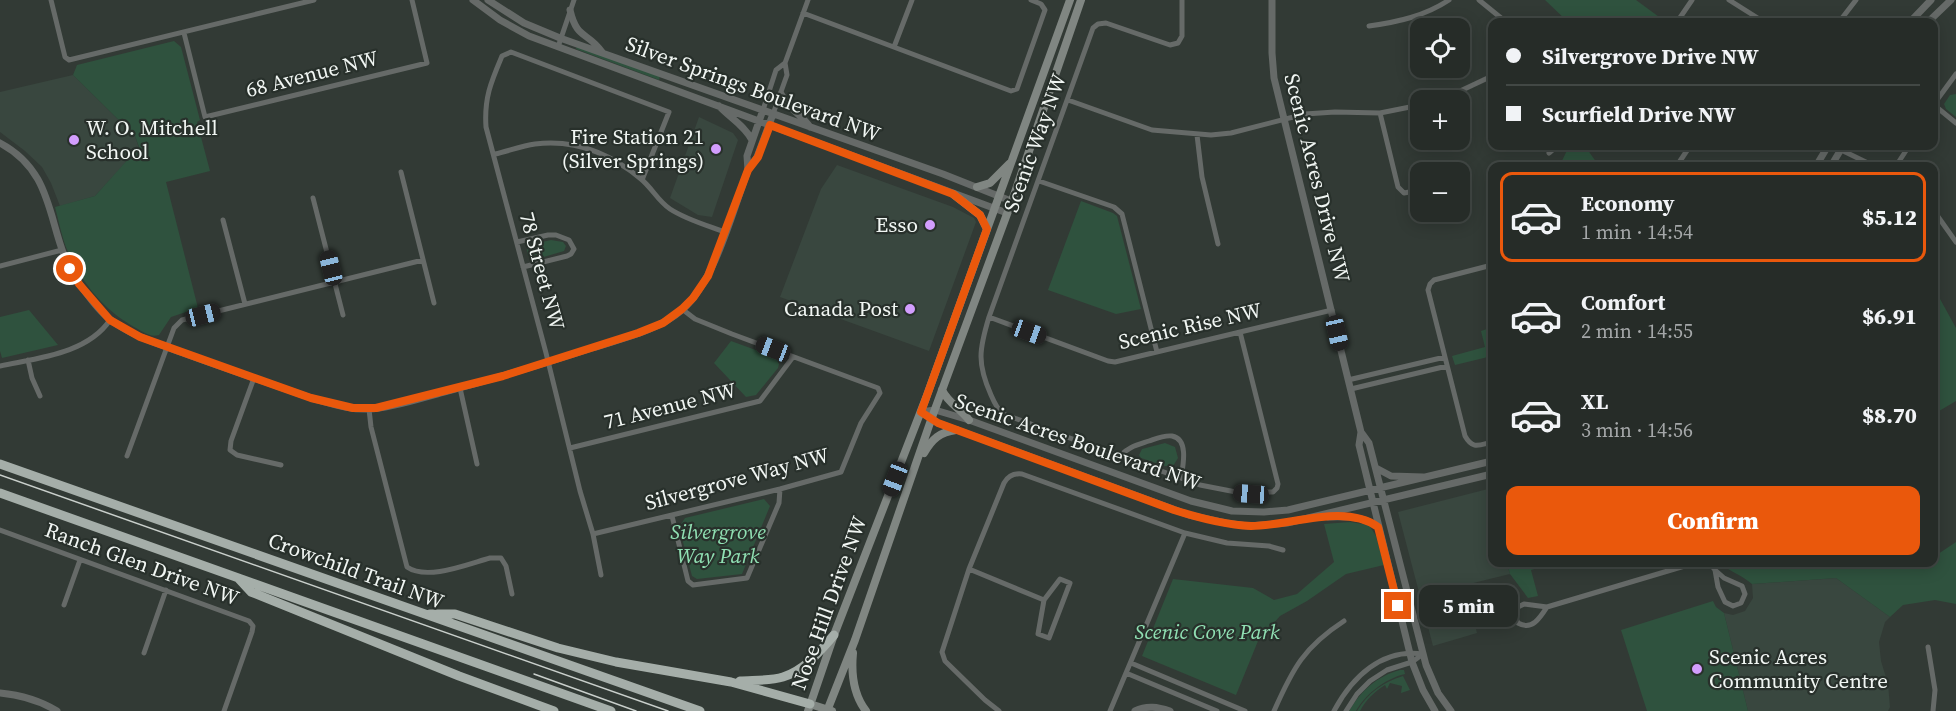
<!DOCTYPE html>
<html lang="en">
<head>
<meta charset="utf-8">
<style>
	:root { --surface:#262c28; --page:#2e3430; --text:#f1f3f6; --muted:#a4a7a8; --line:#424845; --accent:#ea580c }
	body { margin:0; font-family:"Source Serif 4",serif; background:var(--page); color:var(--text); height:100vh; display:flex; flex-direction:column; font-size:22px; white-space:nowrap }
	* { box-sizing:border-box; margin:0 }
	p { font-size:20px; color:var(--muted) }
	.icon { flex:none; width:33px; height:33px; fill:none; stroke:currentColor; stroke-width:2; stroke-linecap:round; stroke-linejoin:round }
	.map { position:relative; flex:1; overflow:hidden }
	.sheet { position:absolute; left:1488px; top:162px; width:450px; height:405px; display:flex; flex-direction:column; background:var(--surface); border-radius:12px; box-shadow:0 3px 15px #0003,0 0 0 2px var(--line) }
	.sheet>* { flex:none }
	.banner { position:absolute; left:1488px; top:18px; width:450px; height:132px; border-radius:12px; box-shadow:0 3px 15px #0003,0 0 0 2px var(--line); display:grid; align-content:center; height:132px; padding:0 18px; background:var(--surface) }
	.tools { position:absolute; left:1410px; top:18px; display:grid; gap:12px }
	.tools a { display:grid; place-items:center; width:60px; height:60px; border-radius:12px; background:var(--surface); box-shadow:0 3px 15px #0003,0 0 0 2px var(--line); font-size:30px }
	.end { position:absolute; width:27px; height:27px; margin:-14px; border:8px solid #ea580c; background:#fff; box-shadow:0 0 0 3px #fff }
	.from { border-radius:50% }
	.bubble { position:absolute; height:42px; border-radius:12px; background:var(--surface); box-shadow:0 3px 15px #0003,0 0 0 2px var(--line); font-size:20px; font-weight:800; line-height:42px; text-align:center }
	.car { position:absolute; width:18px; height:36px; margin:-18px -9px; border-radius:8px; box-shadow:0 0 4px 2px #0007; background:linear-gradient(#222 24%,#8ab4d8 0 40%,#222 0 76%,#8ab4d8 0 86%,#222 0) }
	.banner b { display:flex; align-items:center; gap:21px; height:57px; font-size:22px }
	.banner b+b { border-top:2px solid var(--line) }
	.banner i { width:15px; height:15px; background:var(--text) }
	ul { padding:10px 0 0; list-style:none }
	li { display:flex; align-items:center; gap:18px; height:90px; margin:0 12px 9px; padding:0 6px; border:3px solid transparent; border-radius:12px }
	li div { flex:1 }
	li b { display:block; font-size:22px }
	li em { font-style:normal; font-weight:800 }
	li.on { border-color:var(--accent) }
	li>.icon { width:54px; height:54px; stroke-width:1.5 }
	.primary-button { display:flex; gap:12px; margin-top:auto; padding:12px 18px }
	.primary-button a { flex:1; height:69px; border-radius:12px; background:var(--accent); color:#fff; font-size:24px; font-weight:800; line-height:69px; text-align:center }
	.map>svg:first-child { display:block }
	.built { fill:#39473f }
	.green { fill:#2f523e }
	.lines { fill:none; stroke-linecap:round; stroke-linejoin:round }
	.minor { stroke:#666a68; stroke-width:5 }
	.tertiary { stroke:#666a68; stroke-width:7 }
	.secondary { stroke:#808682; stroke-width:8 }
	.motorway { stroke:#a5aea9; stroke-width:9 }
	.tram { stroke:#c9cfcb; stroke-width:1.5 }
	.route { stroke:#ea580c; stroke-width:8 }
	.poi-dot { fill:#d29dfd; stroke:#28302b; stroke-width:2 }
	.labels { text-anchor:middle; stroke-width:4.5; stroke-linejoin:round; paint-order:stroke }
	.street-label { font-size:21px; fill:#f1f6f3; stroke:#28302b }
	.poi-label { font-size:21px; fill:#f1f6f3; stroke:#28302b; text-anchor:end }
	.park-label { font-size:21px; font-style:italic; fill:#90e0b3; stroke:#28302b }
</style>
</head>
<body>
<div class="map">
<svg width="1956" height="711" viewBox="0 0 1956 711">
	<rect width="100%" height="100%" fill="#323a35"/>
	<path class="built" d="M 73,75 L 135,136 L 139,148 L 95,196 L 60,206 L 51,183 L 42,167 L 25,151 L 0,132 L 0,92 Z
		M 699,117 L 733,133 L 738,140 L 712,217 L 698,215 L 670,198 Z
		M 837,165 L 953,207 L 974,218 L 976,222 L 929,351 L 780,297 L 821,189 Z
		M 1488,489 L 1492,506 L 1492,562 L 1507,563 L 1510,574 L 1465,585 L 1477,633 L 1433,646 L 1398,512 Z
		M 1836,578 L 1890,617 L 1885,622 L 1879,642 L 1881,661 L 1888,684 L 1890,707 L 1888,711 L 1748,711 L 1724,613 L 1733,615 L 1745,611 L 1753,598 L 1752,584 Z"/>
	<path class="green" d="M 1545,0 L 1636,0 L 1666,22 L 1568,22 Z
		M 174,41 L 181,47 L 200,120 L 197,122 L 210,171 L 166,182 L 198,308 L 171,317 L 159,335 C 150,338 142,331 134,327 C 103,309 83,284 68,252 C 62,238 59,222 55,207 L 95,196 L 139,147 L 135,136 L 73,75 L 77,65 Z
		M 577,46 L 660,76 L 659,80 L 576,49 Z
		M 1956,94 L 1956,117 L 1946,109 L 1944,104 L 1950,95 Z
		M 1569,146 L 1585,146 L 1599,166 L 1551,166 L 1561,163 Z
		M 1081,201 L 1113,213 L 1117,216 L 1141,309 L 1116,314 L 1048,290 Z
		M 551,240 L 563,242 L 566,246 L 564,251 L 537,259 L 533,259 L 528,256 L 527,250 L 529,245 Z
		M 1934,288 L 1956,328 L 1956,401 L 1934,414 Z
		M 29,310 L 58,345 L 2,358 L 0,351 L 0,317 Z
		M 1487,329 L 1492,334 L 1492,376 L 1488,357 L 1455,365 L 1452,356 L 1485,347 L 1481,331 Z
		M 731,341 L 775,357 L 779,364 L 778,368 L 756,395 L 746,397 L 714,363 Z
		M 1165,443 L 1175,447 L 1178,458 L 1173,466 L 1165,466 L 1141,458 L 1139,455 L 1142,449 Z
		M 764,499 L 770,506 L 742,574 L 697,579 L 692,576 L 679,527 L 685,518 Z
		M 1350,522 L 1369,525 L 1376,536 L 1384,565 L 1346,574 L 1307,601 L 1280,616 L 1258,641 L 1236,695 L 1142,656 L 1173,579 L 1253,588 L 1274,600 L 1297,594 L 1334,562 L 1324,524 Z
		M 1934,535 L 1938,554 L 1956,542 L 1956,604 L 1935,600 L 1903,605 L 1890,617 L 1836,578 L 1752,584 C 1742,575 1730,572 1720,563 L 1934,562 Z
		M 1507,563 L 1507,562 L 1555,563 L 1531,570 L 1538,596 L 1528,598 L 1510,574 Z
		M 1713,601 L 1716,607 L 1724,613 L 1748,711 L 1647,711 L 1621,630 Z
		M 1400,670 L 1404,670 L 1405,674 C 1384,679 1365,695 1356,711 L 1349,711 C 1361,691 1377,676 1400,670 Z
		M 1403,676 L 1410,690 L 1401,693 L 1402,686 L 1390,683 L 1387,689 L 1385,685 C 1374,692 1366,700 1360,711 L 1357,711 C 1368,693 1383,682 1403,676 Z"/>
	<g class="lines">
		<path class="minor" d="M 51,0 L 65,57 L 69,60 L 314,0
			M 1182,0 L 1182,36 L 1178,43 L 1170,45 L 1106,23 L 1098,24 L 1093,28 L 989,317 C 979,350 977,363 991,395 C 994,402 997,409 1003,414 L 1200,485 L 1236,492 L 1273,492 L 1277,488 L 1278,484 L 1240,332
			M 1479,0 L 1506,22
			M 1729,0 L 1764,22
			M 803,13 L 1011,91 L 1017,89 L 1045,10 L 1041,4 L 1031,0
			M 1677,22 L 1692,0
			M 1839,22 L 1856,0
			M 1369,26 C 1398,22 1425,16 1449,0
			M 184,33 L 205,117 L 427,63 L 412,0
			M 558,47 L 574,0
			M 894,47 L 912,0
			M 1068,100 L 1152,130 L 1211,135 L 1231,133 L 1305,114 L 1335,112 L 1380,113 L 1420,105
			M 1435,100 L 1458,92 L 1492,76
			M 1934,104 L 1956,74
			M 1934,105 L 1956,123
			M 763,110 L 776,70 L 785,63
			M 1380,113 L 1398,187 L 1404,193 L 1420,190
			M 773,114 L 787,75 L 785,63 L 808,0
			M 1197,135 L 1202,177 L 1218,244
			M 1833,146 L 1874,166
			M 1549,153 L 1557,146
			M 495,154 C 508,151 522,146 535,144 C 575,139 611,154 641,179 C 652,188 658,201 670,209 C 687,220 706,225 725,232
			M 1680,166 L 1680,161 L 1690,146
			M 1896,166 L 1909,146
			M 401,172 L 434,303
			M 1039,181 L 1114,207 L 1122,214 L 1157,352
			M 313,198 L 343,315
			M 1934,211 L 1956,242
			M 223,220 L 245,304
			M 517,242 L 548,235 L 556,235 L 569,240 L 574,249 L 571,254 L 567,256 L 523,267
			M 1492,265 L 1434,280 L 1430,284 L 1428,290 L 1465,436 C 1473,450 1479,445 1492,442
			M 0,266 L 62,250
			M 989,317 L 1108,361 L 1115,362 L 1332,310
			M 28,360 L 32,378 L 40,396
			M 0,366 C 37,358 87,354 110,320
			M 254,378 L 231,441 L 230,450 L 237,455 L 281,465
			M 1348,380 L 1445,357
			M 460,388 L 477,464
			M 1351,389 L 1447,366
			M 369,409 L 371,427 L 407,567 C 427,581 468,564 490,558 L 501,558 L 506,566 L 512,594
			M 570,448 L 760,401 L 793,357
			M 127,456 L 174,328 L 182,320 L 423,260
			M 1120,456 C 1128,447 1137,445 1149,441 C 1155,439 1164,435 1172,436 C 1189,439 1183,466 1181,478
			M 672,516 L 688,581 L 693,585 L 747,578 L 779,503 L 780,489
			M 0,530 L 249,621 L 253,626 L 252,632 L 224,711
			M 1185,533 L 1227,543 L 1269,546 L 1283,550
			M 593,534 L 780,489 L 841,472 L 861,423 L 880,393 L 878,388 L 732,334 L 695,319 L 682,309
			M 1709,562 L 1715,570
			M 969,569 L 1044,600 L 1060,579 L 1070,583 L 1049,638 L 1038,634 L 1044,600
			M 1715,570 L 1724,578 L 1742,586 L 1745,594 L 1741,603 L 1733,606 L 1725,602 L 1718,587 Z
			M 601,575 L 593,534 L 580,491 L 546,353 L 486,127 C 484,98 491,82 502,56 L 511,52 L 669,112 L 642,180
			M 1524,604 L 1547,607 C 1540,618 1532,631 1518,623 L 1514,614 L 1518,607 Z
			M 64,605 L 80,560
			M 1547,607 L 1698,562
			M 1928,647 L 1935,690 L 1933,711
			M 144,653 L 166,590
			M 1131,663 L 1245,711
			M 1126,673 L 1217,711
			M 999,711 L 985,700 L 945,661 L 942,652 L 969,569 L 1004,483 C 1008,476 1014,473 1022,474 L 1185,533 L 1110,711
			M 1274,711 C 1293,668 1304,647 1344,621
			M 1334,711 C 1352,677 1382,648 1423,654
			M 1346,711 L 1357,694 L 1370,681 L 1387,670 L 1412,662 L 1423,654"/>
		<path class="tertiary" d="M 473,0 L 500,20 L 529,36 L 1007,213
			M 488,0 L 524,23 L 560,38 L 943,174 L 1011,201
			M 1272,0 L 1272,53 L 1274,78 L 1361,432 L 1359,445 L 1412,662 L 1423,690 L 1435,711
			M 570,10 C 577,40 587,31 602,52
			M 1910,22 L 1931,0
			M 1928,22 L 1951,0
			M 781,94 C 790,111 800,113 810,127
			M 719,106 C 731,119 743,124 752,140
			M 0,143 C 62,176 44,238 81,286 C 89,297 99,312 111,320 C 133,337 160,344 186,354 C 227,369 269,383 311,398 C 330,403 349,410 369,409 C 392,408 421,398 444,392 C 494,379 543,364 592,348 C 623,338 658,331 683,309 C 715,281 733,210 748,170 L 757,157 L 773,114
			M 1816,166 L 1828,146
			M 1831,166 L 1843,146
			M 1846,166 L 1854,164 L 1870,164
			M 748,170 L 747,156 L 763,110
			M 921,412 L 938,423 L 1189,515 L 1226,523 L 1248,526 L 1287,523 L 1492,474
			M 921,412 L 935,410 L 969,420 L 1191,501 L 1232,511 L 1264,512 L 1288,510 L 1492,461
			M 1361,432 L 1369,443 L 1426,665 L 1438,693 L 1451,711
			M 1376,468 L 1391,476 L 1423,477
			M 1328,517 C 1346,516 1363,516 1378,527
			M 0,693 C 21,695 39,700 57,711
			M 1135,711 C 1147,705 1158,707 1170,711"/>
		<path class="secondary" d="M 977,187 L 990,183 L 1009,164
			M 953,194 L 980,215 L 987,229
			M 942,390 C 948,403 961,409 969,420
			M 924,453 C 932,439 940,432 956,430
			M 853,653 C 851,674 853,694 866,711
			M 810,704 L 832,711
			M 808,711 L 834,635 L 926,398 L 1070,0
			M 827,711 L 855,640 L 931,420 L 1014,195 L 1081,0"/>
		<path class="motorway" d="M 0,464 L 700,711
			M 0,493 L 611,711
			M 239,579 L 251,592 L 459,676 L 554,711
			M 430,614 L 455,614 L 558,648 L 616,662 L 731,682 L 810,704
			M 740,681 C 753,680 770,681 783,677 C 805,670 819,652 834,635"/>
		<path class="tram" d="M 0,475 L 668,711
			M 534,674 L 636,711"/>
	</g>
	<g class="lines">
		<path class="route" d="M 70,269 L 79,284 L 110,320 L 140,337 L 311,398 L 353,408 L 376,408 L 503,376 L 638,333 L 663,323 L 682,309 L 693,298 L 708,276 L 748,170 L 758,157 L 770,125 L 953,194 L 980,215 L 987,229 L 921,412 L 938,423 L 1174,510 C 1199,518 1225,525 1251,526 C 1290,526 1344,503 1378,527 L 1398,606"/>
	</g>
	<g class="poi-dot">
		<circle cx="74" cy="140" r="6"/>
		<circle cx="716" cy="149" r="6"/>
		<circle cx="930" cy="225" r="6"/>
		<circle cx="910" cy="309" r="6"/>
		<circle cx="1697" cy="669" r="6"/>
	</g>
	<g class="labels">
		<g class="street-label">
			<text transform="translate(312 74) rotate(-14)" y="7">68 Avenue NW</text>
			<text transform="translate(753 89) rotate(20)" y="7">Silver Springs Boulevard NW</text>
			<text transform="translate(1035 143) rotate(-70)" y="7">Scenic Way NW</text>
			<text transform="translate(1317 178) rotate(76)" y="7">Scenic Acres Drive NW</text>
			<text transform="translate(542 271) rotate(75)" y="7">78 Street NW</text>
			<text transform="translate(1190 326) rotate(-13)" y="7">Scenic Rise NW</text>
			<text transform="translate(670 406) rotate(-14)" y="7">71 Avenue NW</text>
			<text transform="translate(1078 442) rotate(19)" y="7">Scenic Acres Boulevard NW</text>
			<text transform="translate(737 479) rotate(-15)" y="7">Silvergrove Way NW</text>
			<text transform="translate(142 564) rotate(20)" y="7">Ranch Glen Drive NW</text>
			<text transform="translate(356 571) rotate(20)" y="7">Crowchild Trail NW</text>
			<text transform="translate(829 603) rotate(-70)" y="7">Nose Hill Drive NW</text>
		</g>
		<g class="poi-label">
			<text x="86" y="135" text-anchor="start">W. O. Mitchell<tspan x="86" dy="24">School</tspan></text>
			<text x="704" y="144">Fire Station 21<tspan x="704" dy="24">(Silver Springs)</tspan></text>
			<text x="918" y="232">Esso</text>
			<text x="898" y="316">Canada Post</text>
			<text x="1709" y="664" text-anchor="start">Scenic Acres<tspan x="1709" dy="24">Community Centre</tspan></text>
		</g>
		<g class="park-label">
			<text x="718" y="539">Silvergrove<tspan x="718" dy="24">Way Park</tspan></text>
			<text x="1207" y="639">Scenic Cove Park</text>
		</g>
	</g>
</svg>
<div class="tools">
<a><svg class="icon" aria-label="locate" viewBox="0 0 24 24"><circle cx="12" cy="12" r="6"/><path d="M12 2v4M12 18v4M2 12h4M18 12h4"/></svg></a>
<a>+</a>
<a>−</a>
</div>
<i class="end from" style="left:70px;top:269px"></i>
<i class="end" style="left:1398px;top:606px"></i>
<div class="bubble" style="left:1419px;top:585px;width:99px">5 min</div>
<i class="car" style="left:331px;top:268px;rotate:346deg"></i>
<i class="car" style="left:203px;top:315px;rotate:76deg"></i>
<i class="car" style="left:1029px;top:332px;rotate:110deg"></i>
<i class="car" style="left:1337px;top:333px;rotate:167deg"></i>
<i class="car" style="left:773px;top:349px;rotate:291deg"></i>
<i class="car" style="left:895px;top:479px;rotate:201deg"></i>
<i class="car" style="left:1251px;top:494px;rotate:274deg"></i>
<div class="banner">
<b><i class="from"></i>Silvergrove Drive NW</b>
<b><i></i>Scurfield Drive NW</b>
</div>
<section class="sheet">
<ul>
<li class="on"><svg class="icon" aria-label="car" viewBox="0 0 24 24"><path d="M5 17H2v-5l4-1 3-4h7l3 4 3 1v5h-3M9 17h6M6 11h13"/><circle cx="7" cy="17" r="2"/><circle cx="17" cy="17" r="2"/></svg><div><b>Economy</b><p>1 min · 14:54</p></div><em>$5.12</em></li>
<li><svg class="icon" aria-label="car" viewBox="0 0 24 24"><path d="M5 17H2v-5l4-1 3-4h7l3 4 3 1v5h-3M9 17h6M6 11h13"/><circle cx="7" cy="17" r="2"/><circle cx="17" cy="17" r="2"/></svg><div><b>Comfort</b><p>2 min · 14:55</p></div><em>$6.91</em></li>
<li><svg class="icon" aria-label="car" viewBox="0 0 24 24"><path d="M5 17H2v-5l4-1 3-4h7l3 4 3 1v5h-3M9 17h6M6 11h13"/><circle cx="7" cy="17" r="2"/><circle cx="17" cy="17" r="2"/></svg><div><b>XL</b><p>3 min · 14:56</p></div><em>$8.70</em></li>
</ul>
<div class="primary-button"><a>Confirm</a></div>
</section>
</div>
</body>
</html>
